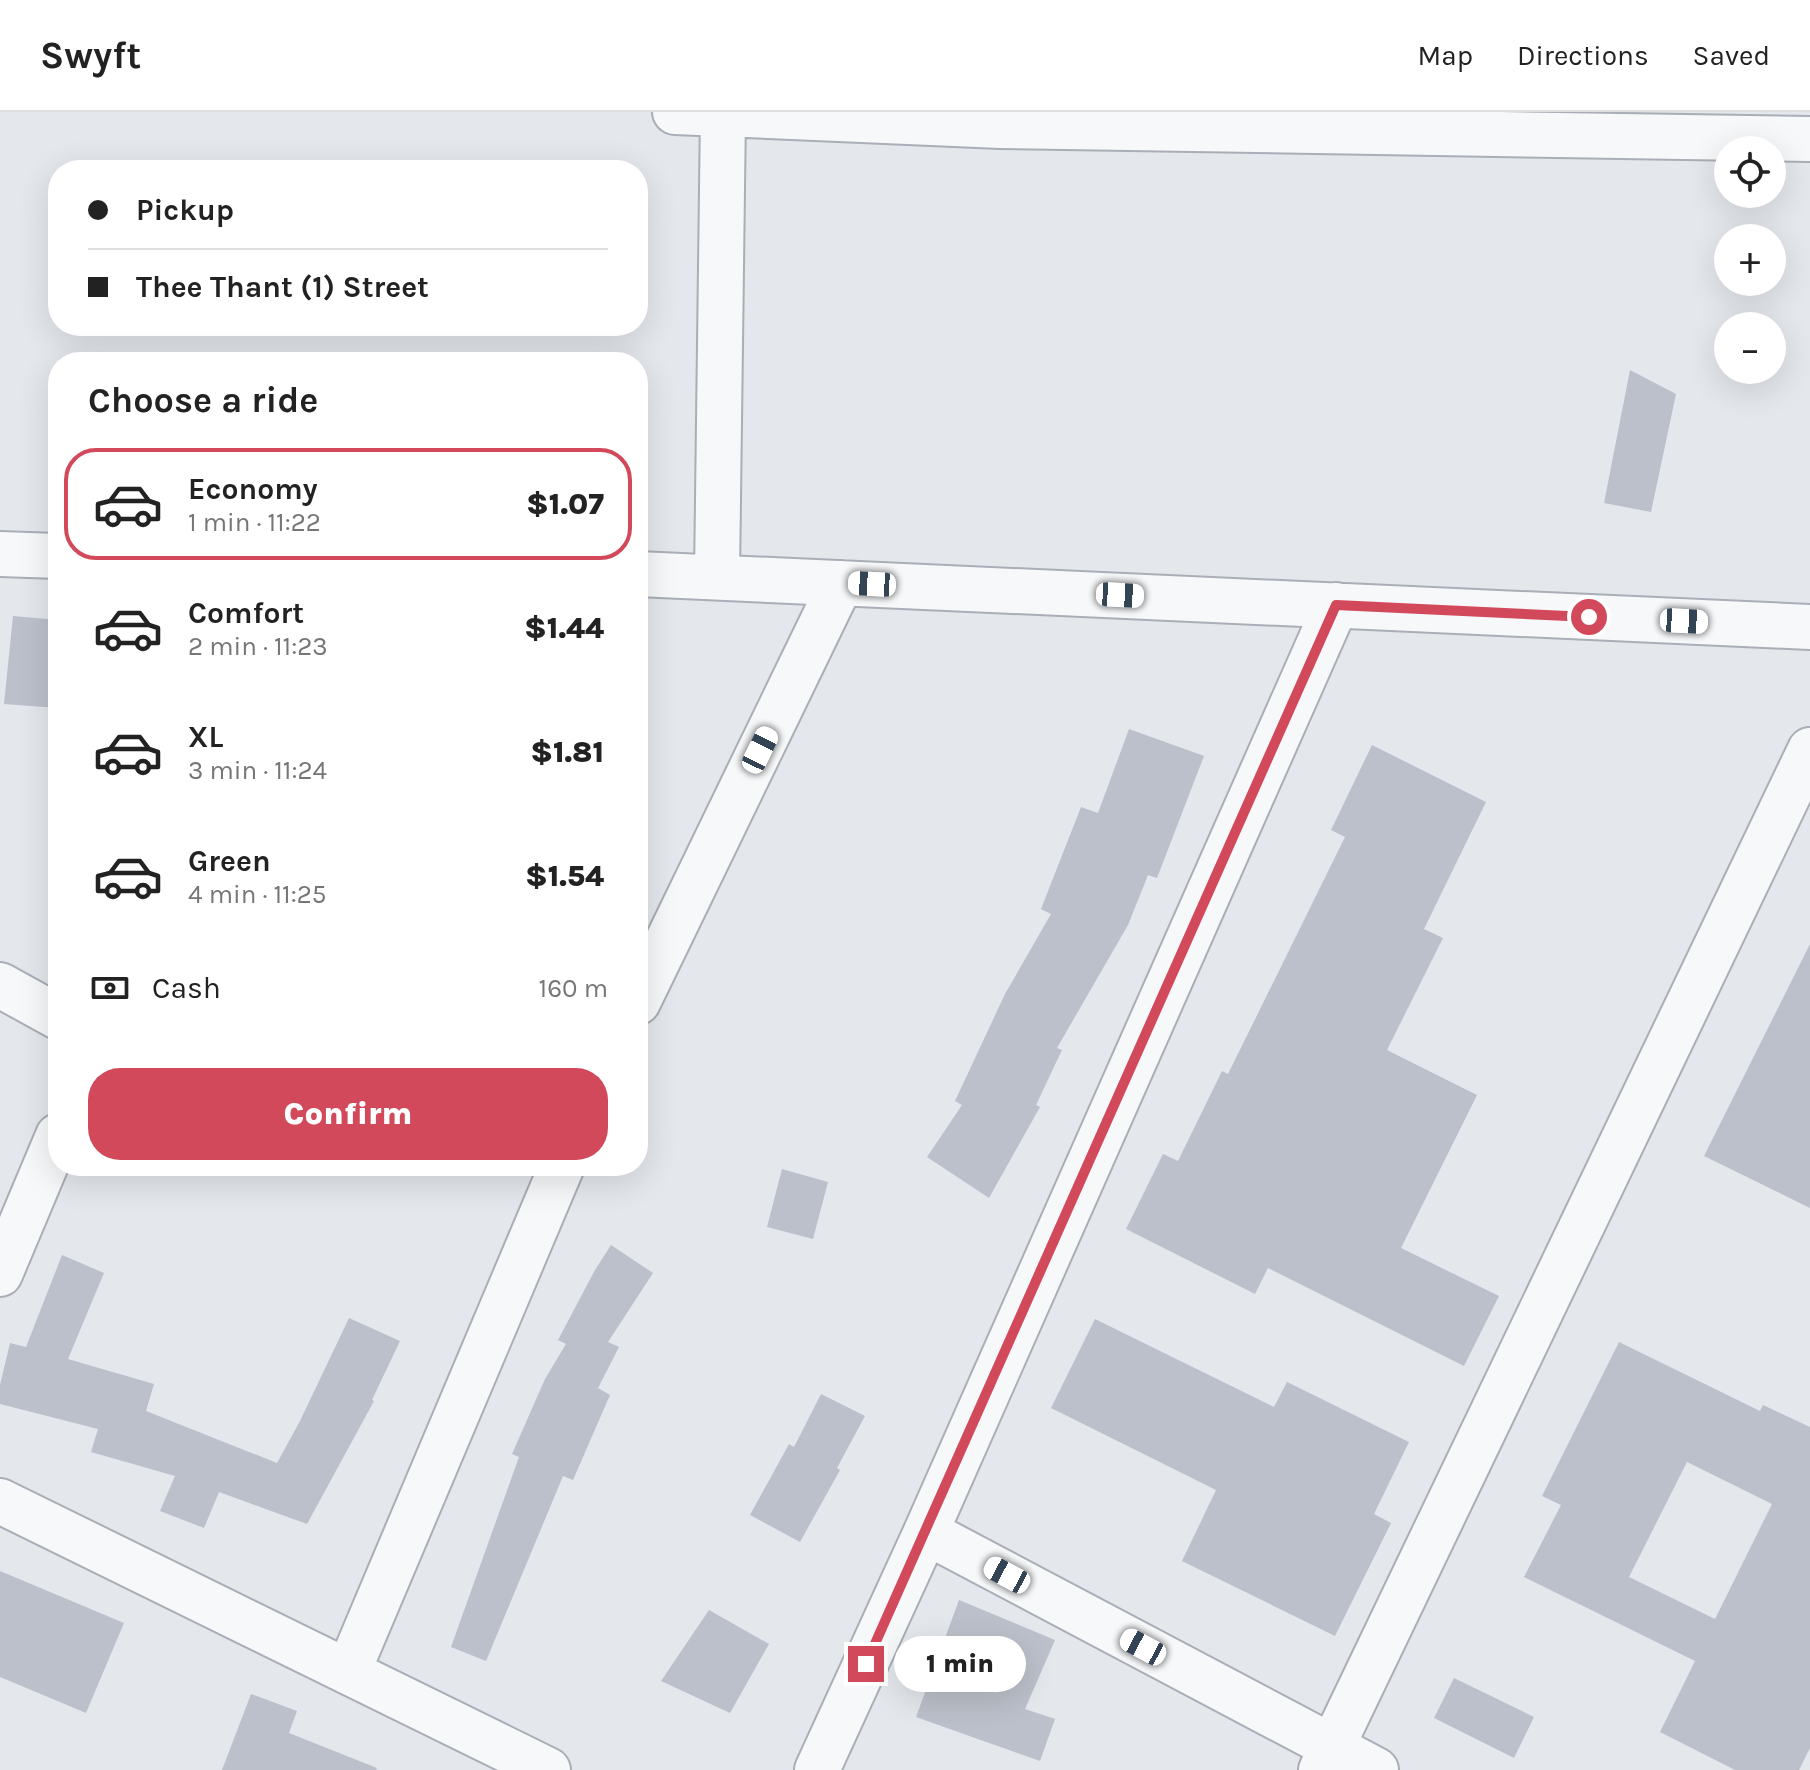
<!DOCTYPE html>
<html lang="en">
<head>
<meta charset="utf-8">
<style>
	:root { --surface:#fff; --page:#f2f2f2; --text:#222; --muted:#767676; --line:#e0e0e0; --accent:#d1495b }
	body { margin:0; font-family:Karla,sans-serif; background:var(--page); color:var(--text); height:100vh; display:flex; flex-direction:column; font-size:30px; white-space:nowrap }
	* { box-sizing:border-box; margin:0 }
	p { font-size:26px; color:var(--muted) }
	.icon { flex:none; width:44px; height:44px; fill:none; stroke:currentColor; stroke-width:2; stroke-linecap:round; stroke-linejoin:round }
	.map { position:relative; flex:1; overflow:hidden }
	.panel { position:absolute; left:48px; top:240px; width:600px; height:824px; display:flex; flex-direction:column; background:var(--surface); border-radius:32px; box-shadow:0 8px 32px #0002 }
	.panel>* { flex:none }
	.top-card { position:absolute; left:48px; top:48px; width:600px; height:176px; border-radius:32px; box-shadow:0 8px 32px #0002; display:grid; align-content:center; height:176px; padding:0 40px; background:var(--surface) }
	.buttons { position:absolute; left:1714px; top:24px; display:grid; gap:16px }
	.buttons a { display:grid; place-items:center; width:72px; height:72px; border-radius:50%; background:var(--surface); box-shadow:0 8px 32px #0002; font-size:40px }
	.end { position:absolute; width:36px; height:36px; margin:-18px; border:10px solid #d1495b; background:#fff; box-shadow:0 0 0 4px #fff }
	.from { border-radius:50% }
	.bubble { position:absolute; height:56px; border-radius:28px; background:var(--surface); box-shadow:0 8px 32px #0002; font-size:26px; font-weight:800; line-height:56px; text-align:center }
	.car { position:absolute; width:24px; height:48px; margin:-24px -12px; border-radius:10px; box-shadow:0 0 6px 2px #0007; background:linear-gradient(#fff 24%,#345 0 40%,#fff 0 76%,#345 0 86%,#fff 0) }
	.top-card b { display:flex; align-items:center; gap:28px; height:76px; font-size:30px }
	.top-card b+b { border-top:2px solid var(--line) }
	.top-card i { width:20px; height:20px; background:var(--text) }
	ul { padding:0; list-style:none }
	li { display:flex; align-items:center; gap:24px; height:112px; margin:0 16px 12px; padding:0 24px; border:4px solid transparent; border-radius:32px }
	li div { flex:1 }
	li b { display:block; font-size:30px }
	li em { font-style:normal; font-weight:800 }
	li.selected { border-color:var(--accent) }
	li>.icon { width:72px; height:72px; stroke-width:1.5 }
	h2 { padding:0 40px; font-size:36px; line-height:96px }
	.pay { display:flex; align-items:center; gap:20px; height:88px; padding:0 40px; font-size:30px }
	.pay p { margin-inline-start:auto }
	.cta { display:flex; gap:16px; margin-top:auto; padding:16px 40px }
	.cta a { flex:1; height:92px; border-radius:32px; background:var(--accent); color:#fff; font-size:32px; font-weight:800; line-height:92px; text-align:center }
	header { display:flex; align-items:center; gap:48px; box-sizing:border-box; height:112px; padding:0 40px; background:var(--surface); border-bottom:2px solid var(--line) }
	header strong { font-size:38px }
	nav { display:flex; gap:44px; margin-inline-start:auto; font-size:28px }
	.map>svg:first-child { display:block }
	.building { fill:#bbc0ca; fill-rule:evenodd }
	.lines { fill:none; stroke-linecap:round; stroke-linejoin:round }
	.minor-casing { stroke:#a9aeb7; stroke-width:48 }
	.minor { stroke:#f7f8fa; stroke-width:44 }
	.route { stroke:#d1495b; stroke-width:10 }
</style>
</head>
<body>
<header>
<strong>Swyft</strong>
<nav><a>Map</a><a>Directions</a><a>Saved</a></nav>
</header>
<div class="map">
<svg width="1810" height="1658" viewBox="0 0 1810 1658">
	<rect width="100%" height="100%" fill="#e4e7ec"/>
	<path class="building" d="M 1630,258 L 1676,282 L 1651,400 L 1604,391 Z
		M 13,504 L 58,508 L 58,596 L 4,592 Z
		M 1129,617 L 1204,644 L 1157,766 L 1148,763 L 1128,813 L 1057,936 L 1062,938 L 1036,993 L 1040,995 L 989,1086 L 927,1045 L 962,993 L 955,989 L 1005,882 L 1051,802 L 1041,797 L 1081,695 L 1098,701 Z
		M 1372,633 L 1486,690 L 1424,817 L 1443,826 L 1387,938 L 1477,983 L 1401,1136 L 1499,1184 L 1464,1254 L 1268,1156 L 1255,1182 L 1126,1117 L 1163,1042 L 1178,1049 L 1222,959 L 1228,962 L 1345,725 L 1331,718 Z
		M 1810,832 L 1810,1096 L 1704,1044 Z
		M 782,1057 L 828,1070 L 813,1127 L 767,1115 Z
		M 611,1133 L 653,1161 L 608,1230 L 619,1235 L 598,1276 L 610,1283 L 573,1368 L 563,1364 L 486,1549 L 451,1535 L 519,1345 L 512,1342 L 545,1267 L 566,1232 L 558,1228 L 595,1158 Z
		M 62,1143 L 104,1161 L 68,1247 L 154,1272 L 146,1299 L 277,1351 L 300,1309 L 349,1206 L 400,1229 L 372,1288 L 374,1289 L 307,1412 L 219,1380 L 204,1416 L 160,1399 L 175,1364 L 91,1340 L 98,1317 L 0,1292 L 0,1273 L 10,1231 L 26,1235 Z
		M 1095,1207 L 1274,1295 L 1287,1270 L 1409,1330 L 1374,1402 L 1391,1411 L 1335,1524 L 1182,1449 L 1216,1378 L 1051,1296 Z
		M 1619,1230 L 1760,1299 L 1763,1293 L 1810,1315 L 1810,1636 L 1799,1658 L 1735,1658 L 1660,1620 L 1695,1549 L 1524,1465 L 1561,1393 L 1542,1384 ZM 1687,1350 L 1772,1392 L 1715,1507 L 1629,1465 Z
		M 821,1282 L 865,1304 L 837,1356 L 840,1358 L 800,1430 L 750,1403 L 789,1332 L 794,1335 Z
		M 0,1459 L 124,1511 L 86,1601 L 0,1565 Z
		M 959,1488 L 1055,1528 L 1025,1597 L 1055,1607 L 1040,1649 L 916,1605 Z
		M 709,1498 L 769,1532 L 730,1601 L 661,1569 Z
		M 1454,1566 L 1534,1605 L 1514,1646 L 1434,1606 Z
		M 251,1582 L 297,1599 L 289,1621 L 377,1656 L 376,1658 L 222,1658 Z"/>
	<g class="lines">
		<g class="minor-casing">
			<path id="minor" d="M 675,0 L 1001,14 L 1810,27
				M 0,442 L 58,444
				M 638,462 L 1810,515
				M 717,465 L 723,0
				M 0,873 L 58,905
				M 638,890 L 841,471
				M 0,1162 L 58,1024
				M 0,1389 L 548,1658
				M 926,1420 L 1376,1658
				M 348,1560 L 562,1054
				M 817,1658 L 926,1420 L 1336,493
				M 1321,1658 L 1810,638"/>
		</g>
		<use href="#minor" class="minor"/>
	</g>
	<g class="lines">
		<path class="route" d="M 866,1552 L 1336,493 L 1589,505"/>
	</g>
</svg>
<div class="buttons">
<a><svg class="icon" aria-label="locate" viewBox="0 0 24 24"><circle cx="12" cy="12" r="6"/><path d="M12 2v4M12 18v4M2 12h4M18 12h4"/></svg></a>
<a>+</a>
<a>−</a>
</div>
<i class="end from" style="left:1589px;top:505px"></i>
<i class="end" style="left:866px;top:1552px"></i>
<div class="bubble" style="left:894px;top:1524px;width:132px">1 min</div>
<i class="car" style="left:872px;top:472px;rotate:273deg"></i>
<i class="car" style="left:1120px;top:483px;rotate:93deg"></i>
<i class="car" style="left:1684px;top:509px;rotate:93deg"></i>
<i class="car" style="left:760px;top:638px;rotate:26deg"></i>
<i class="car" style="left:1007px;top:1463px;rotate:298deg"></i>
<i class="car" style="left:1143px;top:1535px;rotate:298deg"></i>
<div class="top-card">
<b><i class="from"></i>Pickup</b>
<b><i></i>Thee Thant (1) Street</b>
</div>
<section class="panel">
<h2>Choose a ride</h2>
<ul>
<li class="selected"><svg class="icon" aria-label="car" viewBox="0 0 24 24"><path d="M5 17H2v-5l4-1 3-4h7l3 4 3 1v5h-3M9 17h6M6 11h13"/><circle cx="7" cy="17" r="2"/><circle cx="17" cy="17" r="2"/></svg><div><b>Economy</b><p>1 min · 11:22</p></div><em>$1.07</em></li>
<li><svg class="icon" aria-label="car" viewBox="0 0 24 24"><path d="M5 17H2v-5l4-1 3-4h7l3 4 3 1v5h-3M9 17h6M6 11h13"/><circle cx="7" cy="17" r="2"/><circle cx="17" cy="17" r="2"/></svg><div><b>Comfort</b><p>2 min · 11:23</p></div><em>$1.44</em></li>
<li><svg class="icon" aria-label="car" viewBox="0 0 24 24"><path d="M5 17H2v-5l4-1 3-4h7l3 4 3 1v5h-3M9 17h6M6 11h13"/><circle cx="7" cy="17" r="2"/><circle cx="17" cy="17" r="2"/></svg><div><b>XL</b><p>3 min · 11:24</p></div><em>$1.81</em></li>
<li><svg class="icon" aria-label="car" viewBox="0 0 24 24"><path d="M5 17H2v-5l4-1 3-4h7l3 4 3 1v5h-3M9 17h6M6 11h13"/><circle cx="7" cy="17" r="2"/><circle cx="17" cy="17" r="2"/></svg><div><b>Green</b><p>4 min · 11:25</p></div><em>$1.54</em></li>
</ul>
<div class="pay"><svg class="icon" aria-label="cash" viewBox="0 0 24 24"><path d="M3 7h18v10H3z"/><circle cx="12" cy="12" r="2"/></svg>Cash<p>160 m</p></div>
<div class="cta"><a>Confirm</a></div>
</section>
</div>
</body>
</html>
